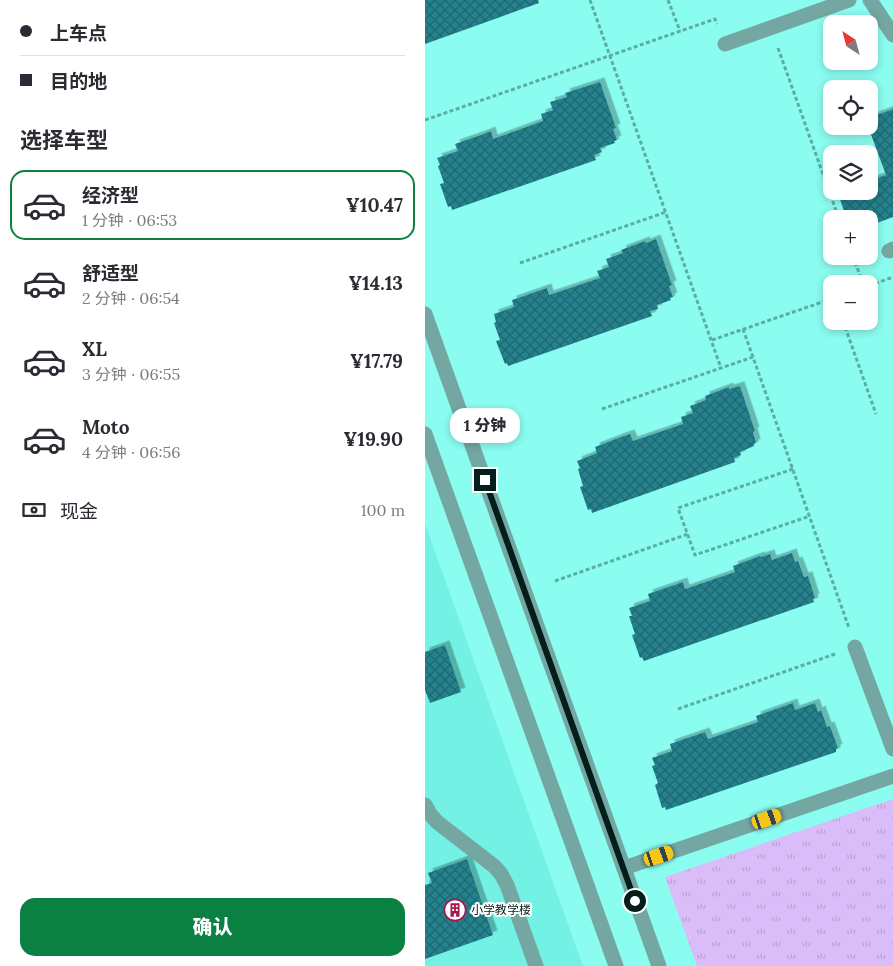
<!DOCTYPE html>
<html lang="zh">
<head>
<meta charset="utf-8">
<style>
	:root { --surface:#fff; --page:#f2f2f3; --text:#2b2b33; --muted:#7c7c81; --line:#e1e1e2; --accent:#0b8043 }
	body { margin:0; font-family:Lora,"Noto Sans SC",serif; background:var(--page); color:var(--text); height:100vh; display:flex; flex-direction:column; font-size:19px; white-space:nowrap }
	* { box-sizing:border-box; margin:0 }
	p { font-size:16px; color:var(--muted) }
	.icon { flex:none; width:28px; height:28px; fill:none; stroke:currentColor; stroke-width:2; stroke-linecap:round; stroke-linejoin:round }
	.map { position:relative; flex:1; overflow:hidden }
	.details { display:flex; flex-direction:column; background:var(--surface); width:425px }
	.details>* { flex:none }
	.top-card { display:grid; align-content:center; height:110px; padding:0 20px; background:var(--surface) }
	.needle { width:32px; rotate:324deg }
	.controls { position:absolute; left:398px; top:15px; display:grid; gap:10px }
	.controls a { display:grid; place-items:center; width:55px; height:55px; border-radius:10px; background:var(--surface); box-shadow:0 2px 8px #0003; font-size:25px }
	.end { position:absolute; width:22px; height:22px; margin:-11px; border:6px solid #041e1b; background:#fff; box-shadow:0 0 0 2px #fff }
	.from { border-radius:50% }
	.bubble { position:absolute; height:35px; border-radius:15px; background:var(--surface); box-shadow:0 2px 8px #0003; font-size:16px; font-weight:800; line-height:35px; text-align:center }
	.car { position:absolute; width:15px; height:30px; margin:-15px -8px; border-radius:6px; box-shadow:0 0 4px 1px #0007; background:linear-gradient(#f5c518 24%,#345 0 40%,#f5c518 0 76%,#345 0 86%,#f5c518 0) }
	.top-card b { display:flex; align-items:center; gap:18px; height:48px; font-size:19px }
	.top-card b+b { border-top:1px solid var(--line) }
	.top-card i { width:12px; height:12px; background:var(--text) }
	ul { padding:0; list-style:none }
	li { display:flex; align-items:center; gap:15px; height:70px; margin:0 10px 8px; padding:0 10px; border:2px solid transparent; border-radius:15px }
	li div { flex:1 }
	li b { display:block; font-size:19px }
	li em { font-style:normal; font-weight:800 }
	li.selected { border-color:var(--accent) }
	li>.icon { width:45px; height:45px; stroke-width:1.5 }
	h2 { padding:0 20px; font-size:22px; line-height:60px }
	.pay { display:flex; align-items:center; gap:12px; height:55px; padding:0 20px; font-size:19px }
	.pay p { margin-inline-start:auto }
	.cta { display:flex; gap:10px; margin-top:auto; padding:10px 20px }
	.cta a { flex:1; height:58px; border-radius:15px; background:var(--accent); color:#fff; font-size:20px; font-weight:800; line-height:58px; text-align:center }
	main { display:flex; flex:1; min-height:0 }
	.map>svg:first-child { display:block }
	.built { fill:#72f1e4 }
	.grass { fill:url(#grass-tufts) }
	.building { fill:url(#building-cross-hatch); filter:url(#shadow) }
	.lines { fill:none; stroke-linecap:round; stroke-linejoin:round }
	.path { stroke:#5baea5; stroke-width:3; stroke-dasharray:4 2.5; stroke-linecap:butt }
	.lane { stroke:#74a7a1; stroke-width:15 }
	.street { stroke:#74a7a1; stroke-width:15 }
	.route { stroke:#041e1b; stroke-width:6 }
	.labels { text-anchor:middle; stroke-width:4; stroke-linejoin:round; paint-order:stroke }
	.poi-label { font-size:12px; fill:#041e1b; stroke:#fff; text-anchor:start }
</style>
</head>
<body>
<main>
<section class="details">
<div class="top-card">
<b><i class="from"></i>上车点</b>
<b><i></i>目的地</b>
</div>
<h2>选择车型</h2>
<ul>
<li class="selected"><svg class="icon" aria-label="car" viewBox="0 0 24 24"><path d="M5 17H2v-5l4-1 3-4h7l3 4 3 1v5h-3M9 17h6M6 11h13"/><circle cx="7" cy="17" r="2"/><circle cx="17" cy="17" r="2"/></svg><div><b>经济型</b><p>1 分钟 · 06:53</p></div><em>¥10.47</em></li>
<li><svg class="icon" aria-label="car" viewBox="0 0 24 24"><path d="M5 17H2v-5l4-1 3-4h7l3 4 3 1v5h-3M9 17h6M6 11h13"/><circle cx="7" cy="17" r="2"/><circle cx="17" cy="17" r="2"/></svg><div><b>舒适型</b><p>2 分钟 · 06:54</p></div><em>¥14.13</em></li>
<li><svg class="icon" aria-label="car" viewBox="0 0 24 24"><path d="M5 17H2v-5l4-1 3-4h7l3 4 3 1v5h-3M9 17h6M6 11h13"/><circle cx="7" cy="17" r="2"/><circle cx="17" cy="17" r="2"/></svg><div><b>XL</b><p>3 分钟 · 06:55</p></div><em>¥17.79</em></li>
<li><svg class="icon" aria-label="car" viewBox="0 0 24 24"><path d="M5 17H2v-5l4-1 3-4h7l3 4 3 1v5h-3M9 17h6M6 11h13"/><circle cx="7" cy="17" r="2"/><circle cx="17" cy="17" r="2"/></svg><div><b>Moto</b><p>4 分钟 · 06:56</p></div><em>¥19.90</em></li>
</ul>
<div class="pay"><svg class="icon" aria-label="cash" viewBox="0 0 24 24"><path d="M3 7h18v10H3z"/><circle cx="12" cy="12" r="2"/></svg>现金<p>100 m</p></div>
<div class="cta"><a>确认</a></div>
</section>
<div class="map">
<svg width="468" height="966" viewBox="0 0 468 966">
	<defs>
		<pattern id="grass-tufts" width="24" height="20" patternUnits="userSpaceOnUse" patternTransform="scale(1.25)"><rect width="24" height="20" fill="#dabcf9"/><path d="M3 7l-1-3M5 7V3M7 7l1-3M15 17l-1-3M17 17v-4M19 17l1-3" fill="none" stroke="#b9a1d5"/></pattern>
		<pattern id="building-cross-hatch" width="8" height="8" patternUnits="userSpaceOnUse" patternTransform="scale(1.25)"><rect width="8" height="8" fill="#25818d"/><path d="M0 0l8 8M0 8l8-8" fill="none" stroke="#1e6972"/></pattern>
		<filter id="shadow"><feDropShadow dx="4.5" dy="-4.5" stdDeviation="0" flood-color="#0004"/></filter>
	</defs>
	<rect width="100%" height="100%" fill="#8afcf0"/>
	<path class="built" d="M 0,524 L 158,966 L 0,966 Z"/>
	<path class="grass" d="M 468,799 L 468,966 L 272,966 L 240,877 Z"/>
	<path class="building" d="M 0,0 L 113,0 L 114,3 L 0,44 Z
		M 175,82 L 191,128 L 188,129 L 192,140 L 189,141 L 190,143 L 175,148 L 177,152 L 169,155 L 171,160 L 27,210 L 26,206 L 23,207 L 15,184 L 19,183 L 13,166 L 15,165 L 12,158 L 33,151 L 30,144 L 56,135 L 66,131 L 68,139 L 118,121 L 116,114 L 128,110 L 125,102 L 142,97 L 140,93 Z
		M 468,109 L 468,217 L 444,226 L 444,219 L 422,219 L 412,191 L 444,191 L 444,181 L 461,175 L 444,129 L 444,118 Z
		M 231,239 L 247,285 L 244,286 L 248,297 L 245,298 L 246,300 L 232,305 L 233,309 L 225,311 L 227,316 L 83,366 L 82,363 L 80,364 L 71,341 L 75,340 L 69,323 L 71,322 L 69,314 L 89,307 L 87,300 L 96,297 L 122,288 L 124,295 L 175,278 L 172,271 L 184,267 L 181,259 L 198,253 L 196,250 L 220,241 L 221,243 Z
		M 315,386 L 330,431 L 328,432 L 331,443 L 329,444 L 329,446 L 315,452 L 316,455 L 309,458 L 310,462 L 167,513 L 166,509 L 163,510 L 155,487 L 158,486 L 153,469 L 155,468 L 152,461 L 172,453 L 170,447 L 196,437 L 205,434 L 208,441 L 258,424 L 256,417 L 268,413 L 265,406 L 281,400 L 280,396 L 304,387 L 304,389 Z
		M 367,553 L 370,562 L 373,561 L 379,577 L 383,576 L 390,598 L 388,599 L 389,602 L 219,661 L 217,657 L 215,658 L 207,635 L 210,634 L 204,616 L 207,616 L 204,608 L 225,601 L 223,594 L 258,582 L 260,589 L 310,572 L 308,566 L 335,556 L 336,557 L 345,554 L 347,560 Z
		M 20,645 L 36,692 L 5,703 L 0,690 L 0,652 Z
		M 368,703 L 370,710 L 390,703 L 393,712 L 396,710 L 402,727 L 405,726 L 413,748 L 411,749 L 411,752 L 241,810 L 240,807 L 237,808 L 230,785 L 233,783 L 227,766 L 230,765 L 227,758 L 247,751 L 245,744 L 280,732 L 283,739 L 333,722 L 331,716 Z
		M 42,859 L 68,935 L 0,959 L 0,885 L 7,883 L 3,873 Z"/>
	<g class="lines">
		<path class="path" d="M 165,0 L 296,368
			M 243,0 L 255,31
			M 353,48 L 414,219
			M 0,120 L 290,19 L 292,24
			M 428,256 L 438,284
			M 95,263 L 241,212
			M 444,286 L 468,277
			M 418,321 L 451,414
			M 318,329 L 424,628
			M 287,340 L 406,299
			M 177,409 L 328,357
			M 368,469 L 253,508 L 270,555 L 385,516
			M 130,581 L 263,534
			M 253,709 L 410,654"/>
		<path class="lane" d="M 445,0 L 468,35
			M 300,44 L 424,0
			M 464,251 L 468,249
			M 430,647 L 468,749
			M 0,805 L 5,814 L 12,822 L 69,866 L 76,874 L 82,885 L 111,966
			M 199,868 L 468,776"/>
		<path class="street" d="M 0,314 L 234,966
			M 0,434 L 191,966"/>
	</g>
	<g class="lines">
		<path class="route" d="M 60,480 L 210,901"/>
	</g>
	<defs>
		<g id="building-ring" transform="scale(1.125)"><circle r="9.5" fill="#fff" stroke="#a9164c" stroke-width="1.5"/><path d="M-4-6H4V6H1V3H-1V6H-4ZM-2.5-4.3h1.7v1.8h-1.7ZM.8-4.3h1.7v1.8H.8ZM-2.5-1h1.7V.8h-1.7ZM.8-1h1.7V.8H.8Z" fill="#a9164c"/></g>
	</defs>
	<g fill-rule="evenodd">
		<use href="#building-ring" x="30" y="910"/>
	</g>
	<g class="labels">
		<g class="poi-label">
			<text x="46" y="914">小学教学楼</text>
		</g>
	</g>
</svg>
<div class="controls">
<a><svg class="needle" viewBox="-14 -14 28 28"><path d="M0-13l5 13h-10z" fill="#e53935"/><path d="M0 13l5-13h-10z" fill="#7c7c81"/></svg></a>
<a><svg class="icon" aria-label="locate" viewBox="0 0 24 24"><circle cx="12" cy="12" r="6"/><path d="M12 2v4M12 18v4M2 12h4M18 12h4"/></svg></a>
<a><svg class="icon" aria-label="layers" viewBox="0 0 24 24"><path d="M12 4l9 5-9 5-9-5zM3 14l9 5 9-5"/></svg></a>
<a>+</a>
<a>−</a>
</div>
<i class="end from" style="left:210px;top:901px"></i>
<i class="end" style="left:60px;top:480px"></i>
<div class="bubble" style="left:25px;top:408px;width:70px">1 分钟</div>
<i class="car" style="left:342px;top:819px;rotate:71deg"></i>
<i class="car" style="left:234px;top:856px;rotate:71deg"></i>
</div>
</main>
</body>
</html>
